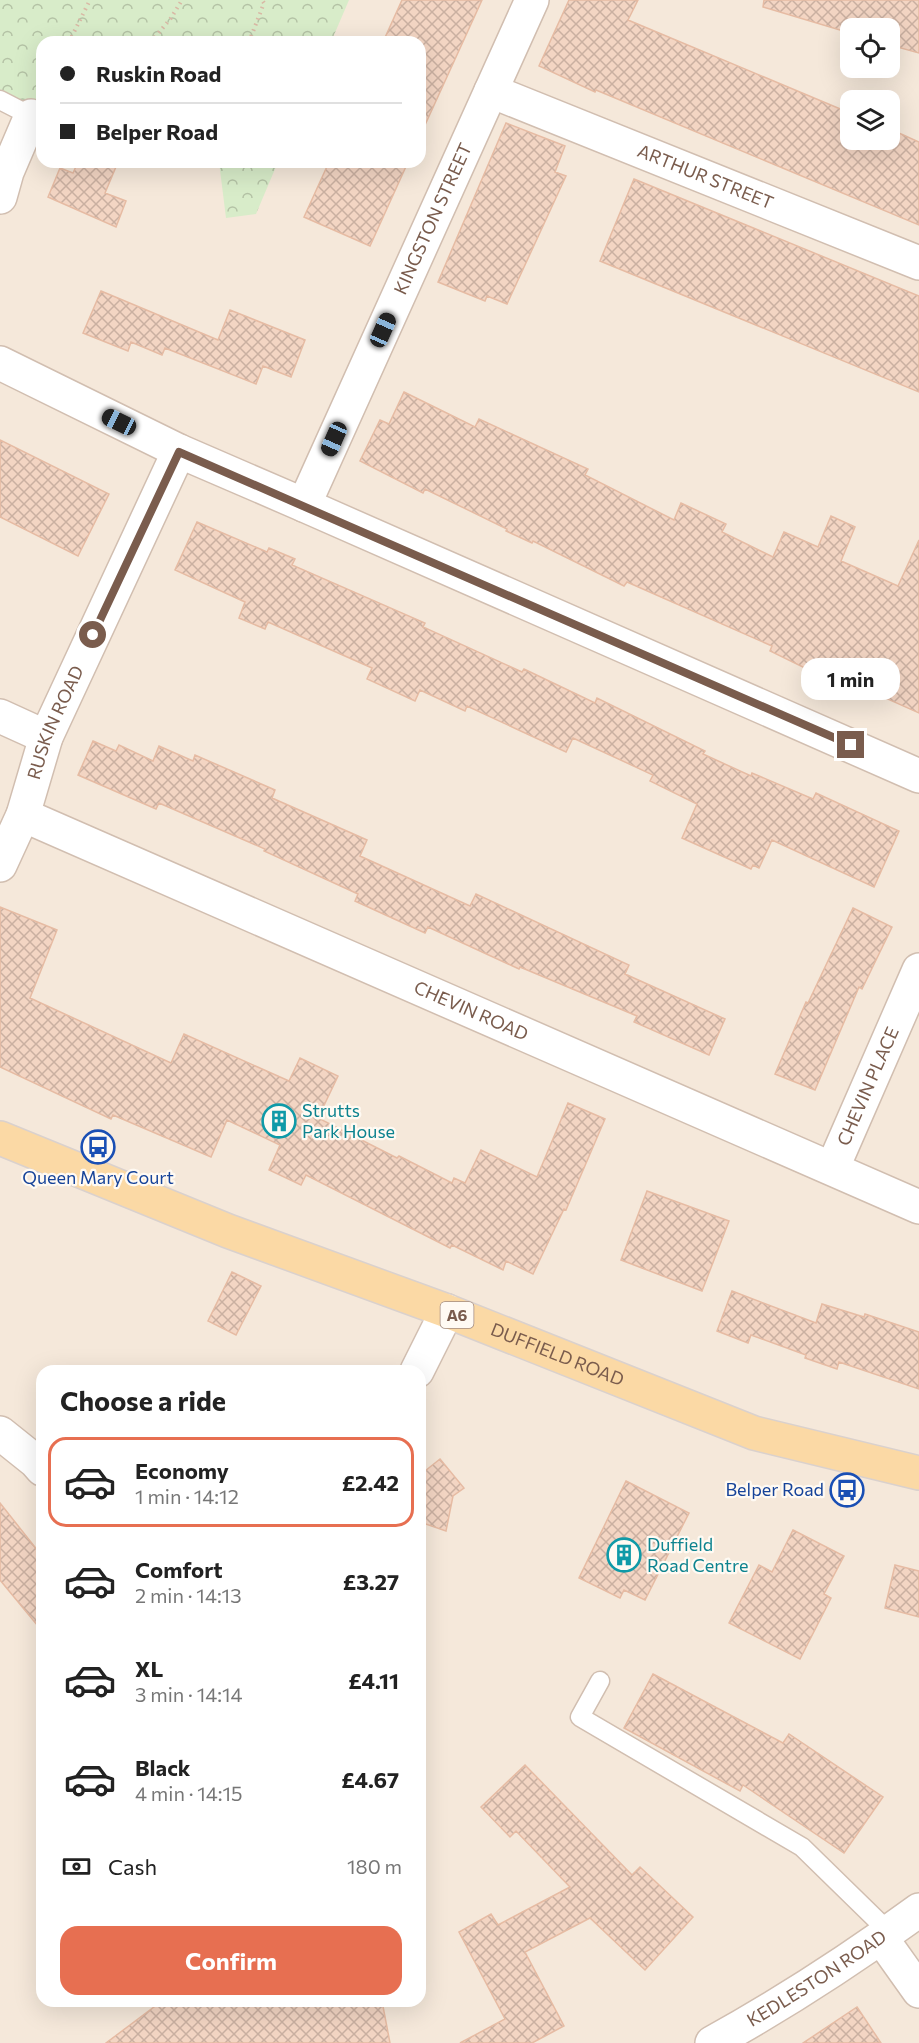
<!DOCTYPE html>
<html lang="en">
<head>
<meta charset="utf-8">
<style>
	:root { --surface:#fff; --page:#f6f6f6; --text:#222; --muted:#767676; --line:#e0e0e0; --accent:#e76f51 }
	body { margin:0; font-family:Commissioner,sans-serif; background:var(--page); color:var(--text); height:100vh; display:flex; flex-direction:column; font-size:22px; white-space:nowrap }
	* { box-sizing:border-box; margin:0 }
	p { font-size:20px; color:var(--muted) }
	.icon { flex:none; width:33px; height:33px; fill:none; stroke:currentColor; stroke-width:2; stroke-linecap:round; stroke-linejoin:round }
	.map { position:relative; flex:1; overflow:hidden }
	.sheet { position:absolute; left:36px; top:1365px; width:390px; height:642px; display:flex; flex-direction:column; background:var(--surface); border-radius:18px; box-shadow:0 6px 24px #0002 }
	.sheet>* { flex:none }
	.guide { position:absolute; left:36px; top:36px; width:390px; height:132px; border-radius:18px; box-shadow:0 6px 24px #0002; display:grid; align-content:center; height:132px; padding:0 24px; background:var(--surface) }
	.buttons { position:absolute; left:840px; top:18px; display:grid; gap:12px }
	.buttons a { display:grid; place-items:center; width:60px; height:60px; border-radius:12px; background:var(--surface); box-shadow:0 6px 24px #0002; font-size:30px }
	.end { position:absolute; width:27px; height:27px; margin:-14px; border:8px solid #7a5c4d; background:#fff; box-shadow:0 0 0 3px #fff }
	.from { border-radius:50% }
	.bubble { position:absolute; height:42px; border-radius:18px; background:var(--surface); box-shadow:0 6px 24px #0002; font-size:20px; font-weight:700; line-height:42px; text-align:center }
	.car { position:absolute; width:18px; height:36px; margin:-18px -9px; border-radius:8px; box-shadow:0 0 4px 2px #0007; background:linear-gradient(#222 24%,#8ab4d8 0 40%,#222 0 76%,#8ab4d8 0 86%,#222 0) }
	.guide b { display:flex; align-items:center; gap:21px; height:57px; font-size:22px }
	.guide b+b { border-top:2px solid var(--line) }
	.guide i { width:15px; height:15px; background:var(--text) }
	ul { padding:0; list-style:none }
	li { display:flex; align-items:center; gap:18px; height:90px; margin:0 12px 9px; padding:0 12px; border:3px solid transparent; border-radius:18px }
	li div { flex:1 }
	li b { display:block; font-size:22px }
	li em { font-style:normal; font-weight:700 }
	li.selected { border-color:var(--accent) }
	li>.icon { width:54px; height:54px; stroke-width:1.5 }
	h2 { padding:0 24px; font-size:27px; line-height:72px }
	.pay { display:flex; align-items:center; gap:15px; height:66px; padding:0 24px; font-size:22px }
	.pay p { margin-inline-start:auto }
	.primary-button { display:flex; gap:12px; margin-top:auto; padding:12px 24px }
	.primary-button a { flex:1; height:69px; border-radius:18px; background:var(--accent); color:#fff; font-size:24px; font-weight:700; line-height:69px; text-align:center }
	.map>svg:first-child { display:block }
	.residential { fill:#f5e8da; fill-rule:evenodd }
	.forest { fill:url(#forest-crowns) }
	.building { fill:url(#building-cross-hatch); stroke:#e6bba3; stroke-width:1.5 }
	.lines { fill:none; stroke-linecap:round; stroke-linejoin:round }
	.service-casing { stroke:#d1beb0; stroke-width:21 }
	.minor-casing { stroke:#d1beb0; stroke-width:36 }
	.tertiary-casing { stroke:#d1beb0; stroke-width:36 }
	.primary-casing { stroke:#dad1cd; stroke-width:36 }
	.path { stroke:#d9b8a5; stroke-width:4; stroke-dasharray:1.5 4.5; stroke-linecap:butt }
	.service { stroke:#fff; stroke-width:18 }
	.minor { stroke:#fff; stroke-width:33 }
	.tertiary { stroke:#fff; stroke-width:33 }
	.primary { stroke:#fbd9a5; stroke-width:33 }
	.route { stroke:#7a5c4d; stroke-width:8 }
	.labels { text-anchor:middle; stroke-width:4.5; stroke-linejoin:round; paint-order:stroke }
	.shield { fill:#fffaf3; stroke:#a28b7f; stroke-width:1.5 }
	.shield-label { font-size:16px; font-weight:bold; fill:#7a5c4d }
	.street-label { font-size:18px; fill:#7a5c4d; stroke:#fffaf3 }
	.culture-label { font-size:18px; fill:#0d838f; stroke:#fffaf3; text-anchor:start }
	.transit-label { font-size:18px; fill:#164399; stroke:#fffaf3 }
</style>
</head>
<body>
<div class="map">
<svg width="919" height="2043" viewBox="0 0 919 2043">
	<defs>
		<pattern id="forest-crowns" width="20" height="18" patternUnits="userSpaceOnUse" patternTransform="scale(1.5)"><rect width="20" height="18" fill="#d8ecc9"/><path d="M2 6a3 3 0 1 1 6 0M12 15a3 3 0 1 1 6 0" fill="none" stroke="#b4c2a5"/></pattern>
		<pattern id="building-cross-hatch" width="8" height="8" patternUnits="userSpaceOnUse" patternTransform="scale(1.5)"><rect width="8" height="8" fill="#f3d5c3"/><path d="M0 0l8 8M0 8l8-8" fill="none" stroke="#cab0a1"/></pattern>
	</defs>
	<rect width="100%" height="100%" fill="#fdf6ec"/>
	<path class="residential" d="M 331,0 L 919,0 L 919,2043 L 0,2043 L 0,104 L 42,106 L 42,162 L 420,162 L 420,42 L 312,42 ZM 850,28 L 890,28 L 890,68 L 850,68 ZM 850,100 L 890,100 L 890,140 L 850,140 ZM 42,1371 L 420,1371 L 420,2001 L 42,2001 Z"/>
	<path class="forest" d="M 0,0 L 349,0 L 331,42 L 42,42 L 42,106 L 0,104 Z
		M 219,162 L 278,162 L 256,214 L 226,218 Z"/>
	<path class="building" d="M 402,0 L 482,0 L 420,136 L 420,42 L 383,42 Z
		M 569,0 L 638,0 L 628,20 L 850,113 L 850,140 L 890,140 L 890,129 L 919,142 L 919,225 L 596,90 L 595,92 L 539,66 Z
		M 764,0 L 919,0 L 919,53 L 890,45 L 890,28 L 850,28 L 850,33 L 763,7 Z
		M 506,123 L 565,146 L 555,172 L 566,176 L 507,304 L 487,296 L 485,301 L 438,282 Z
		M 78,162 L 118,162 L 105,193 L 126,201 L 116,227 L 48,197 L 60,168 L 73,173 Z
		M 329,162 L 408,162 L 370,246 L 304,217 Z
		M 634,179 L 919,296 L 919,392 L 600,261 Z
		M 101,291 L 218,340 L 230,310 L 305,340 L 291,377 L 263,366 L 256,384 L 165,348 L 162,355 L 131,342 L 128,351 L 83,333 Z
		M 404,392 L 475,427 L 479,419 L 588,469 L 585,475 L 674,520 L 681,503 L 726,524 L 722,532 L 773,557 L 784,532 L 818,547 L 831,516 L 855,527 L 841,561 L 898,586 L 919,540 L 919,713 L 812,665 L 809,670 L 770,651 L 772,646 L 627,582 L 624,586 L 533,541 L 532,543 L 506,531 L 507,529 L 425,489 L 423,493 L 360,461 L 380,420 L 389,424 Z
		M 0,440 L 109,494 L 78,556 L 0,517 Z
		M 197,522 L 267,552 L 269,548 L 295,559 L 292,565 L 425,623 L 423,627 L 522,672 L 524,669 L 595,703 L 597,698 L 705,751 L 703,754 L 751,776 L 752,773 L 813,799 L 816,793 L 899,831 L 874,887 L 772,840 L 759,868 L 753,865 L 751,869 L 682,838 L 697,804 L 650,781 L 653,775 L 573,738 L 566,752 L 467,706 L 465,711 L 420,690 L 415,701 L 367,679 L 372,668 L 268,622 L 265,629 L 239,618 L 245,602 L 175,570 Z
		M 93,741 L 116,751 L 119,745 L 153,761 L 159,746 L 193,761 L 195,755 L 275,790 L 272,798 L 367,840 L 360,856 L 470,906 L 476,894 L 629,965 L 625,974 L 725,1019 L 709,1055 L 634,1022 L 637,1016 L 520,967 L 519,969 L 428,927 L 425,933 L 355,901 L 358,894 L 264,851 L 265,849 L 159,803 L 156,809 L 78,775 Z
		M 0,907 L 57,930 L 30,998 L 171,1063 L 184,1034 L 289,1081 L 300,1058 L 338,1076 L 318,1118 L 397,1158 L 399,1156 L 452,1183 L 454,1178 L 465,1183 L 481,1150 L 537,1177 L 568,1103 L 605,1119 L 566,1210 L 564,1209 L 533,1274 L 506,1261 L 503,1270 L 452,1245 L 450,1248 L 306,1175 L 301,1185 L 269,1170 L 280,1145 L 227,1120 L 211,1157 L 113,1115 L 111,1119 L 0,1067 Z
		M 853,908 L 892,927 L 862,989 L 859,987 L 815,1090 L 775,1074 L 806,1002 L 808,1003 Z
		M 647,1191 L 729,1221 L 702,1291 L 621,1260 Z
		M 232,1272 L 261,1286 L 236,1335 L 208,1321 Z
		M 732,1291 L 816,1323 L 822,1304 L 864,1317 L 865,1314 L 919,1332 L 919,1389 L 839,1362 L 837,1369 L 805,1358 L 806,1355 L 751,1335 L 748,1343 L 717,1331 Z
		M 440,1459 L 464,1488 L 453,1496 L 446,1531 L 420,1522 L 420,1475 Z
		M 626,1481 L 689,1513 L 645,1600 L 624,1590 L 620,1598 L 579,1578 Z
		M 0,1503 L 42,1556 L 42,1631 L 0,1580 Z
		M 793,1530 L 844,1556 L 824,1594 L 831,1598 L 800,1659 L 729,1623 L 759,1565 L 772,1572 Z
		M 895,1565 L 919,1571 L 919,1617 L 885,1608 Z
		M 653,1674 L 783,1743 L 789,1734 L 883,1797 L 844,1853 L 743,1785 L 740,1791 L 624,1728 Z
		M 525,1765 L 632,1875 L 640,1867 L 693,1917 L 645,1970 L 590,1918 L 525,1952 L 564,2026 L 532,2043 L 460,2043 L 505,2019 L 459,1932 L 491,1914 L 498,1925 L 570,1887 L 516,1831 L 510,1837 L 481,1807 Z
		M 162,2001 L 382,2001 L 390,2043 L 106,2043 Z
		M 857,2007 L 881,2043 L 803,2043 Z"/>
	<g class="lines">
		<g class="service-casing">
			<path id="service" d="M 0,100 L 31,116
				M 600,1681 L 580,1717 L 802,1847 L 889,1932"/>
		</g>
		<g class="minor-casing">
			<g id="minor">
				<path id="s1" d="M 491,91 L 919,263"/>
				<path d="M 0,197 L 7,172 L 31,116"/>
				<path d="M 0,363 L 179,451 L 304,505 L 919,776"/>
				<path id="s2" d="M 304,505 L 532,0"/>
				<path d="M 0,716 L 46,737"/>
				<path id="s3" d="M 23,815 L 919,1207"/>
				<path id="s4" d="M 0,865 L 23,815 L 46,737 L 179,451"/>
				<path id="s5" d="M 833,1167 L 919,970"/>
				<path d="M 417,1371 L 447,1311"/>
				<path d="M 0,1433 L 35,1461 L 42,1469"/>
				<path d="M 882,1939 L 919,1991"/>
			</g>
		</g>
		<g class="tertiary-casing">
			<g id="tertiary">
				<path id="s6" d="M 712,2043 C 784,2003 852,1959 919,1910"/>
			</g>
		</g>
		<g class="primary-casing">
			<g id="primary">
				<path id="s7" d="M 0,1138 L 228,1231 L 447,1311 L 754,1433 L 919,1473"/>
			</g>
		</g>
		<path class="path" d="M 69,42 L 90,0
			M 151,42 L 171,18 L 182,0
			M 249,42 L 264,3 L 262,0"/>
		<use href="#service" class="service"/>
		<use href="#minor" class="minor"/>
		<use href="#tertiary" class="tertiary"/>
		<use href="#primary" class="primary"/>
	</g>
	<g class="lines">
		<path class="route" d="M 93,635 L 179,452 L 851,745"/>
	</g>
	<defs>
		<g id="building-ring" transform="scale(1.725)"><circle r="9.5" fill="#fffaf3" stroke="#0f9aa8" stroke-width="1.5"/><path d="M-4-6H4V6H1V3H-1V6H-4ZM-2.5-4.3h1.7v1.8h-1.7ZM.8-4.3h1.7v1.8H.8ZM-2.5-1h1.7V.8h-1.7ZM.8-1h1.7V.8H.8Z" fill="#0f9aa8"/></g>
		<g id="bus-ring" transform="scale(1.725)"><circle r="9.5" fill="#fffaf3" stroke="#1a4fb4" stroke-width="1.5"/><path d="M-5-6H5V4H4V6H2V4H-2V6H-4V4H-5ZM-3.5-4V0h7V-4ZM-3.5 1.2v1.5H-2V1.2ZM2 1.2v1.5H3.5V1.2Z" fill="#1a4fb4"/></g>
	</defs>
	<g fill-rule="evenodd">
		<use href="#building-ring" x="279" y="1121"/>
		<use href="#bus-ring" x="98" y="1147"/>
		<use href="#bus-ring" x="847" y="1490"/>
		<use href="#building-ring" x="624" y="1555"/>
	</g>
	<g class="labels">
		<rect class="shield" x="440.5" y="1302" width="33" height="26" rx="4.5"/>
		<g class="shield-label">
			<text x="457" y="1321">A6</text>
		</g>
		<g class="street-label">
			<text dy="6" stroke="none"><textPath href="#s1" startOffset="231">ARTHUR STREET</textPath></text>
			<text dy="6" stroke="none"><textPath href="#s2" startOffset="314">KINGSTON STREET</textPath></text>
			<text dy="6" stroke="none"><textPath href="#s4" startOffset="153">RUSKIN ROAD</textPath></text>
			<text dy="6" stroke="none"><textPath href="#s3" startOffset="489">CHEVIN ROAD</textPath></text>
			<text dy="6" stroke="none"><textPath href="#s5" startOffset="88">CHEVIN PLACE</textPath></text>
			<text dy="6" stroke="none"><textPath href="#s7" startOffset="598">DUFFIELD ROAD</textPath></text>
			<text dy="6" stroke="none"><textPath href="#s6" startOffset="123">KEDLESTON ROAD</textPath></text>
		</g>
		<g class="culture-label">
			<text x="302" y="1117">Strutts<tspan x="302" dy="21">Park House</tspan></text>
			<text x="647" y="1551">Duffield<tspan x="647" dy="21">Road Centre</tspan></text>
		</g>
		<g class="transit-label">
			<text x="98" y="1184">Queen Mary Court</text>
			<text x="824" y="1496" text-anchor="end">Belper Road</text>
		</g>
	</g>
</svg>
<div class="buttons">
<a><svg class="icon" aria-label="locate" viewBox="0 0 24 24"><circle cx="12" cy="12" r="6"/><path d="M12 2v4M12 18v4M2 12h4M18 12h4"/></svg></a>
<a><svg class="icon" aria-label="layers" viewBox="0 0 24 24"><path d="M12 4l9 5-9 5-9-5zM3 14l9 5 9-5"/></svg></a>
</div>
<i class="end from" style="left:93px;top:635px"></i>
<i class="end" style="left:851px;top:745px"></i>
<div class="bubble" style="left:801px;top:658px;width:99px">1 min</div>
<i class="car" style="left:383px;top:330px;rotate:24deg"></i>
<i class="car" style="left:119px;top:422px;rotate:296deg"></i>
<i class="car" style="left:334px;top:439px;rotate:204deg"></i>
<div class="guide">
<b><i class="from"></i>Ruskin Road</b>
<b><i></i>Belper Road</b>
</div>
<section class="sheet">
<h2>Choose a ride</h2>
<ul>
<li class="selected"><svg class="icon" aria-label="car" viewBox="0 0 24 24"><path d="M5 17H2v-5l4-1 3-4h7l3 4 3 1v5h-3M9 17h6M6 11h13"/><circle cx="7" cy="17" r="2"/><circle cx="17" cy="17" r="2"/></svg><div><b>Economy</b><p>1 min · 14:12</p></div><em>£2.42</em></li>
<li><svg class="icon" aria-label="car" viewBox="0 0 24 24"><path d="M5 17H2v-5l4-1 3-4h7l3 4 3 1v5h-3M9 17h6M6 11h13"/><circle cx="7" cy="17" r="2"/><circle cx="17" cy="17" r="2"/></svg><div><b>Comfort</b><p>2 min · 14:13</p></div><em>£3.27</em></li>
<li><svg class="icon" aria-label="car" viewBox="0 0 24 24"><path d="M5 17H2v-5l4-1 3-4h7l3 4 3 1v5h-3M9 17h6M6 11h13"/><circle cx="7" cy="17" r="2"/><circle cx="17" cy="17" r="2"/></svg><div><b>XL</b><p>3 min · 14:14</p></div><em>£4.11</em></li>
<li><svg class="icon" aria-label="car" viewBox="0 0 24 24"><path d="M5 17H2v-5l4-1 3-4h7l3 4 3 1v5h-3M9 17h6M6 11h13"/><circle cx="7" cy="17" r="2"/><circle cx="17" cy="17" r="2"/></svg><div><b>Black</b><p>4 min · 14:15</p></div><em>£4.67</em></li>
</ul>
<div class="pay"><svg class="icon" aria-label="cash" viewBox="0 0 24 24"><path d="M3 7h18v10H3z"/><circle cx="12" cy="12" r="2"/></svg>Cash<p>180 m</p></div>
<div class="primary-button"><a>Confirm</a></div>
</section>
</div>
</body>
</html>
